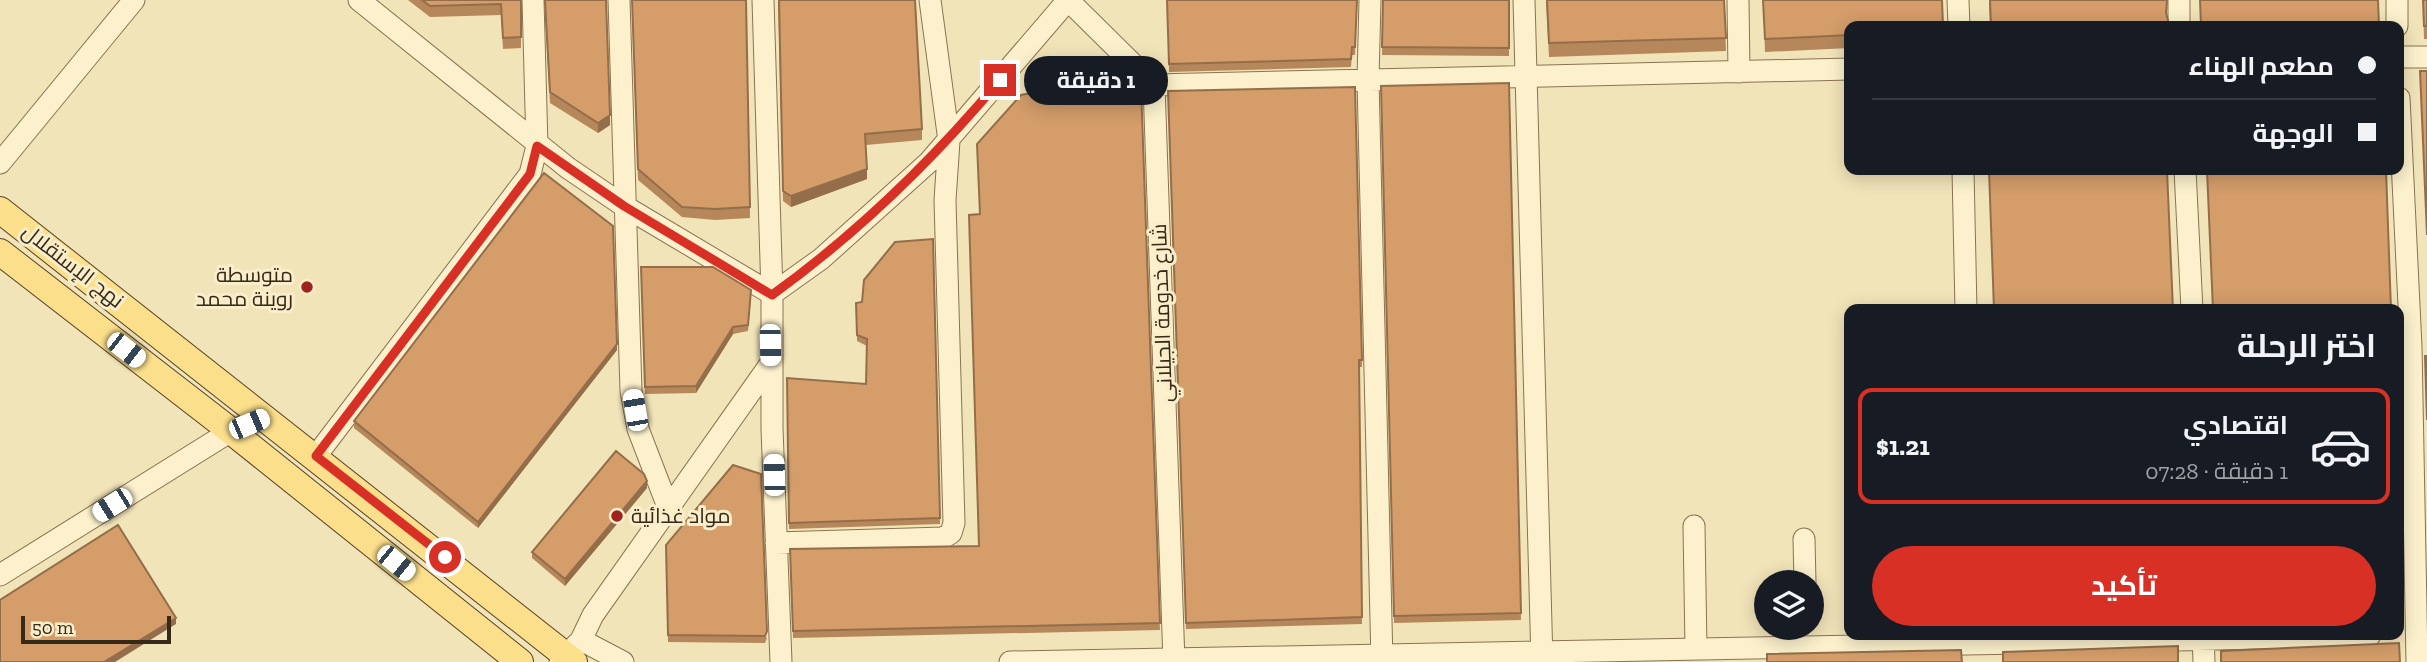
<!DOCTYPE html>
<html lang="ar">
<head>
<meta charset="utf-8">
<style>
	:root { --surface:#171b24; --page:#20242c; --text:#f1f3f6; --muted:#9ea1a6; --line:#363941; --accent:#d93025 }
	body { margin:0; font-family:"Zilla Slab",Cairo,serif; background:var(--page); color:var(--text); direction:rtl; height:100vh; display:flex; flex-direction:column; font-size:26px; white-space:nowrap }
	* { box-sizing:border-box; margin:0 }
	p { font-size:23px; color:var(--muted) }
	.icon { flex:none; width:38px; height:38px; fill:none; stroke:currentColor; stroke-width:2; stroke-linecap:round; stroke-linejoin:round }
	.map { position:relative; flex:1; overflow:hidden; direction:ltr }
	.panel { position:absolute; left:1844px; top:304px; width:560px; height:336px; display:flex; flex-direction:column; background:var(--surface); border-radius:14px; box-shadow:0 4px 18px #0003; direction:rtl }
	.panel>* { flex:none }
	.banner { position:absolute; left:1844px; top:21px; width:560px; height:154px; border-radius:14px; box-shadow:0 4px 18px #0003; direction:rtl; display:grid; align-content:center; height:154px; padding:0 28px; background:var(--surface) }
	.buttons { position:absolute; left:1754px; top:570px; display:grid; gap:14px }
	.buttons a { display:grid; place-items:center; width:70px; height:70px; border-radius:50%; background:var(--surface); box-shadow:0 4px 18px #0003; font-size:35px }
	.scale { position:absolute; left:21px; bottom:18px; width:150px; box-sizing:border-box; padding-left:7px; border:4px solid #362919; border-top:0; font-size:19px; line-height:24px; white-space:nowrap; color:#362919; -webkit-text-stroke:5px #f9eec9; paint-order:stroke }
	.end { position:absolute; width:32px; height:32px; margin:-16px; border:9px solid #d93025; background:#fff; box-shadow:0 0 0 4px #fff }
	.from { border-radius:50% }
	.bubble { position:absolute; height:49px; border-radius:24px; background:var(--surface); box-shadow:0 4px 18px #0003; font-size:23px; font-weight:700; line-height:49px; text-align:center; direction:rtl }
	.car { position:absolute; width:21px; height:42px; margin:-21px -10px; border-radius:9px; box-shadow:0 0 5px 2px #0007; background:linear-gradient(#fff 24%,#345 0 40%,#fff 0 76%,#345 0 86%,#fff 0) }
	.banner b { display:flex; align-items:center; gap:24px; height:66px; font-size:26px }
	.banner b+b { border-top:2px solid var(--line) }
	.banner i { width:18px; height:18px; background:var(--text) }
	ul { padding:0; list-style:none }
	li { display:flex; align-items:center; gap:21px; height:116px; margin:0 14px 10px; padding:0 14px; border:4px solid transparent; border-radius:14px }
	li div { flex:1 }
	li b { display:block; font-size:26px }
	li em { font-style:normal; font-weight:700 }
	li.active { border-color:var(--accent) }
	li>.icon { width:63px; height:63px; stroke-width:1.5 }
	h2 { padding:0 28px; font-size:32px; line-height:84px }
	.primary-button { display:flex; gap:14px; margin-top:auto; padding:14px 28px }
	.primary-button a { flex:1; height:80px; border-radius:42px; background:var(--accent); color:#fff; font-size:28px; font-weight:700; line-height:80px; text-align:center }
	.map>svg:first-child { display:block }
	.lines { fill:none; stroke-linecap:round; stroke-linejoin:round }
	.minor-casing { stroke:#897352; stroke-width:23 }
	.major-casing { stroke:#564027; stroke-width:28 }
	.minor { stroke:#fcf1cc; stroke-width:21 }
	.major { stroke:#fbdf8b; stroke-width:26 }
	.wall { fill:#b6875b }
	.shaded-wall { fill:#946e4a }
	.building { fill:#d49d6a; stroke:#946e4a; stroke-width:2 }
	.route { stroke:#d93025; stroke-width:9 }
	.poi-dot { fill:#9e231c; stroke:#f9eec9; stroke-width:2.5 }
	.labels { text-anchor:middle; stroke-width:6; stroke-linejoin:round; paint-order:stroke }
	.street-label { font-size:21px; fill:#362919; stroke:#f9eec9 }
	.poi-label { font-size:21px; fill:#362919; stroke:#f9eec9; text-anchor:end }
</style>
</head>
<body>
<div class="map">
<svg width="2427" height="662" viewBox="0 0 2427 662">
	<rect width="100%" height="100%" fill="#f2e4b9"/>
	<g class="lines">
		<g class="minor-casing">
			<path id="minor" d="M 359,0 L 568,168 L 624,206 L 772,294 L 821,259 L 929,162 L 1068,0
				M 619,0 L 631,391 L 638,429 L 668,507
				M 763,0 L 772,294 L 772,429 L 781,662
				M 1068,0 L 1154,85 L 1174,662
				M 1370,0 L 1368,80 L 1382,662
				M 1524,0 L 1542,662
				M 1738,0 L 1739,72
				M 1958,0 L 1959,26
				M 2179,0 L 2179,26
				M 2397,0 L 2397,26
				M 2399,57 L 2427,57
				M 1154,85 L 1850,69
				M 2399,98 L 2411,347 L 2417,662
				M 0,163 L 134,0
				M 1963,170 L 1966,310
				M 2185,170 L 2192,310
				M 316,456 L 530,174 L 537,146 L 533,0
				M 1694,526 L 1696,649
				M 1804,539 L 1805,583
				M 776,543 L 943,538 L 951,533 L 954,523 L 945,200 L 949,141 L 930,0
				M 0,575 L 231,431 L 266,417
				M 2203,635 L 2204,662
				M 581,640 L 623,662
				M 560,662 L 581,640 L 593,615 L 771,363
				M 1010,662 C 1464,653 1917,648 2370,635"/>
		</g>
		<g class="major-casing">
			<path id="major" d="M 0,210 L 574,662
				M 0,252 L 231,431 L 520,662"/>
		</g>
		<use href="#minor" class="minor"/>
		<use href="#major" class="major"/>
	</g>
	<path class="wall" d="M 408,0 L 521,0 L 521,48 L 503,49 L 501,15 L 430,17 Z
		M 544,0 L 606,0 L 610,125 L 598,133 L 550,103 Z
		M 632,0 L 746,0 L 750,218 L 715,220 L 682,217 L 638,180 Z
		M 778,0 L 922,129 L 922,140 L 866,145 L 867,179 L 791,207 L 783,201 Z
		M 1167,0 L 1357,0 L 1355,55 L 1352,55 L 1351,67 L 1169,72 Z
		M 1383,0 L 1509,0 L 1509,56 L 1382,55 Z
		M 1546,0 L 1724,0 L 1726,51 L 1549,57 Z
		M 1763,0 L 1942,0 L 1850,26 L 1850,48 L 1765,52 Z
		M 1989,0 L 2167,0 L 2166,15 L 2169,26 L 1990,26 Z
		M 2423,0 L 2427,0 L 2427,39 L 2424,39 Z
		M 1509,83 L 1521,620 L 1394,623 L 1381,86 Z
		M 1141,86 L 1160,630 L 793,638 L 790,549 L 979,546 Z
		M 1168,91 L 1362,360 L 1362,367 L 1359,367 L 1362,624 L 1186,629 Z
		M 933,239 L 940,524 L 789,529 L 787,378 L 866,384 L 867,346 L 857,341 L 856,309 L 862,302 Z
		M 641,267 L 751,297 L 748,331 L 733,334 L 696,393 L 645,394 Z
		M 617,350 L 478,528 L 354,428 L 354,421 Z
		M 647,488 L 565,586 L 532,558 L 532,552 Z
		M 666,545 L 767,638 L 765,643 L 668,642 Z"/>
	<path class="shaded-wall" d="M 610,115 L 610,125 L 598,133 L 598,123 Z
		M 867,169 L 867,179 L 791,207 L 791,196 Z
		M 733,327 L 733,334 L 696,393 L 696,386 Z
		M 617,344 L 617,350 L 478,528 L 478,522 Z
		M 647,481 L 647,488 L 565,586 L 565,579 Z
		M 176,618 L 176,624 L 115,662 L 104,662 Z"/>
	<path class="building" d="M 422,0 L 521,0 L 521,37 L 503,38 L 501,4 L 430,6 Z
		M 545,0 L 606,0 L 610,115 L 598,123 L 550,92 Z
		M 632,0 L 746,0 L 750,207 L 715,209 L 682,207 L 638,169 Z
		M 779,0 L 915,0 L 922,129 L 865,134 L 867,169 L 791,196 L 783,191 Z
		M 1167,0 L 1357,0 L 1355,47 L 1352,47 L 1351,59 L 1169,64 Z
		M 1383,0 L 1509,0 L 1509,48 L 1382,47 Z
		M 1547,0 L 1724,0 L 1726,38 L 1549,43 Z
		M 1763,0 L 1942,0 L 1943,26 L 1850,26 L 1850,35 L 1765,39 Z
		M 1990,0 L 2167,0 L 2166,13 L 2169,24 L 2119,26 L 1991,26 Z
		M 2200,0 L 2378,0 L 2379,26 L 2201,26 Z
		M 2423,0 L 2427,0 L 2427,26 L 2424,26 Z
		M 2420,71 L 2427,71 L 2427,235 Z
		M 1509,83 L 1521,613 L 1394,616 L 1381,86 Z
		M 1074,85 L 1141,86 L 1160,623 L 793,631 L 790,549 L 979,546 L 969,215 L 980,214 L 977,144 L 1021,95 Z
		M 1355,87 L 1362,360 L 1359,360 L 1362,617 L 1186,623 L 1168,91 Z
		M 1989,170 L 2167,170 L 2173,310 L 1994,310 Z
		M 2207,170 L 2386,170 L 2391,310 L 2213,310 Z
		M 544,173 L 613,226 L 617,344 L 478,522 L 354,421 Z
		M 933,239 L 940,518 L 789,523 L 787,378 L 866,384 L 867,339 L 857,335 L 856,303 L 862,302 L 864,280 L 895,242 Z
		M 641,267 L 713,267 L 751,290 L 748,325 L 733,327 L 696,386 L 645,387 Z
		M 2425,356 L 2427,356 L 2427,420 Z
		M 616,451 L 644,474 L 647,481 L 565,579 L 532,552 Z
		M 733,465 L 761,474 L 767,631 L 765,636 L 668,635 L 666,545 Z
		M 118,525 L 176,618 L 104,662 L 0,662 L 0,600 Z
		M 2399,643 L 2400,662 L 2221,662 L 2221,651 Z
		M 2178,646 L 2178,662 L 2003,662 L 2003,652 Z
		M 1961,650 L 1962,662 L 1767,662 L 1767,654 Z"/>
	<g class="lines">
		<path class="route" d="M 445,557 L 316,456 L 530,174 L 537,146 L 624,206 L 772,295 C 858,233 932,161 1000,80"/>
	</g>
	<g class="poi-dot">
		<circle cx="307" cy="287" r="7"/>
		<circle cx="617" cy="516" r="7"/>
	</g>
	<g class="labels">
		<g class="street-label">
			<text transform="translate(73 266) rotate(38)" y="7">نهج الإستقلال</text>
			<text transform="translate(1162 313) rotate(-92)" y="7">شارع خدومة الجيلاني</text>
		</g>
		<g class="poi-label">
			<text x="293" y="282">متوسطة<tspan x="293" dy="24">روينة محمد</tspan></text>
			<text x="631" y="523" text-anchor="start">مواد غذائية</text>
		</g>
	</g>
</svg>
<div class="buttons">
<a><svg class="icon" aria-label="layers" viewBox="0 0 24 24"><path d="M12 4l9 5-9 5-9-5zM3 14l9 5 9-5"/></svg></a>
</div>
<div class="scale">50 m</div>
<i class="end from" style="left:445px;top:557px"></i>
<i class="end" style="left:1000px;top:80px"></i>
<div class="bubble" style="left:1024px;top:56px;width:144px">1 دقيقة</div>
<i class="car" style="left:770px;top:345px;rotate:179deg"></i>
<i class="car" style="left:126px;top:350px;rotate:128deg"></i>
<i class="car" style="left:635px;top:410px;rotate:350deg"></i>
<i class="car" style="left:249px;top:424px;rotate:67deg"></i>
<i class="car" style="left:774px;top:475px;rotate:358deg"></i>
<i class="car" style="left:112px;top:505px;rotate:238deg"></i>
<i class="car" style="left:396px;top:563px;rotate:129deg"></i>
<div class="banner">
<b><i class="from"></i>مطعم الهناء</b>
<b><i></i>الوجهة</b>
</div>
<section class="panel">
<h2>اختر الرحلة</h2>
<ul>
<li class="active"><svg class="icon" aria-label="car" viewBox="0 0 24 24"><path d="M5 17H2v-5l4-1 3-4h7l3 4 3 1v5h-3M9 17h6M6 11h13"/><circle cx="7" cy="17" r="2"/><circle cx="17" cy="17" r="2"/></svg><div><b>اقتصادي</b><p>1 دقيقة · 07:28</p></div><em>$1.21</em></li>
</ul>
<div class="primary-button"><a>تأكيد</a></div>
</section>
</div>
</body>
</html>
